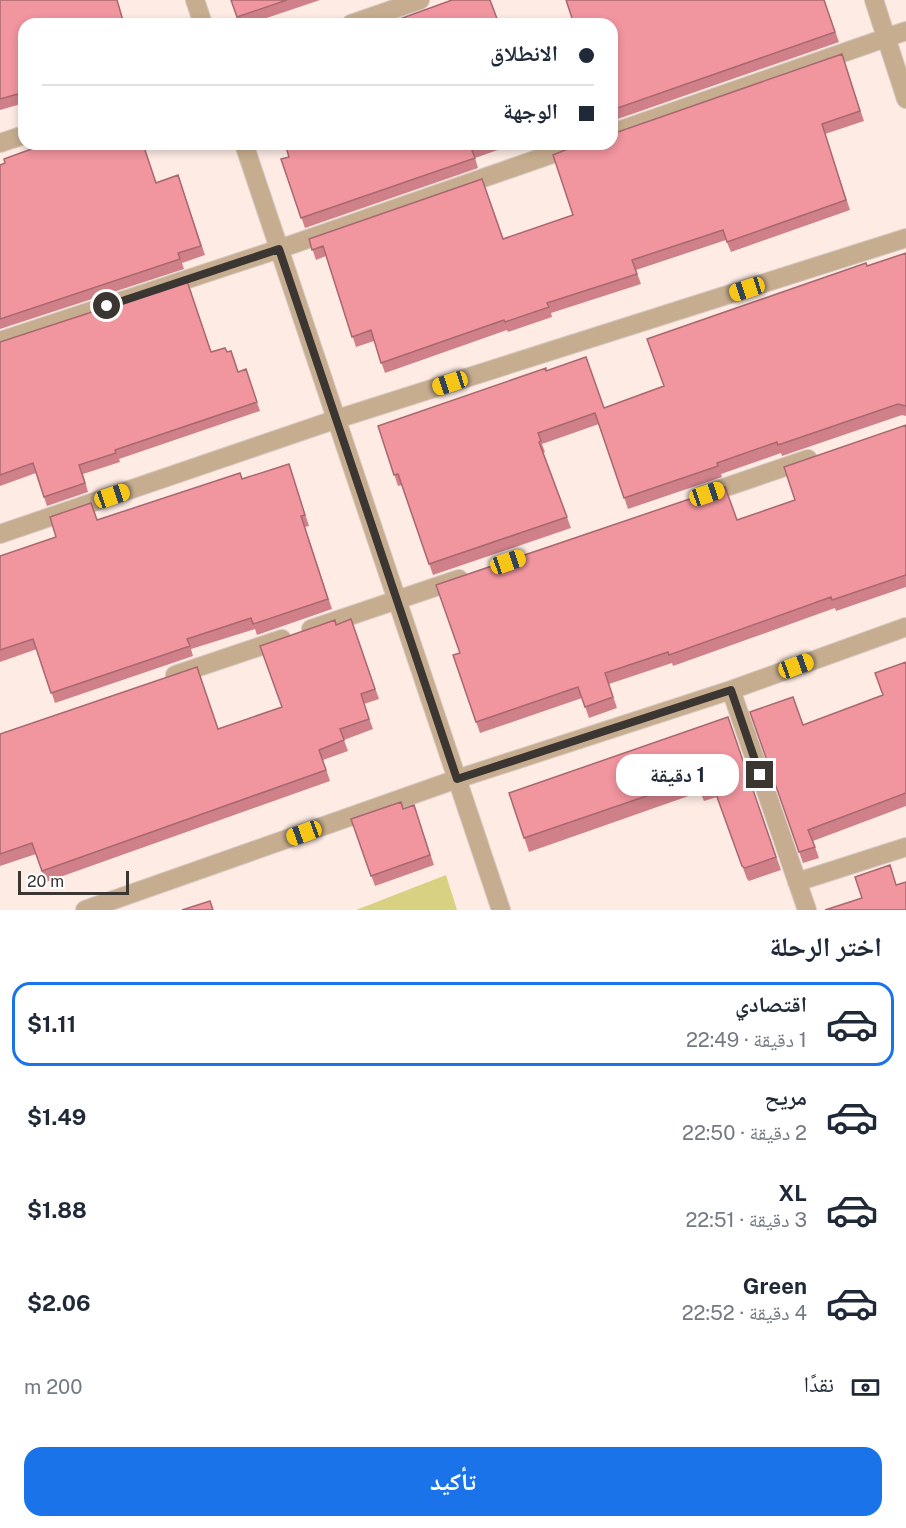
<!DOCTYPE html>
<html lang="ar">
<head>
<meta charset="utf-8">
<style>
	:root { --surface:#fff; --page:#f2f2f3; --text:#1f2937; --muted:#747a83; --line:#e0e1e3; --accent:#1a73e8 }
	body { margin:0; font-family:"Public Sans","Noto Naskh Arabic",sans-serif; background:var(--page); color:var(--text); direction:rtl; height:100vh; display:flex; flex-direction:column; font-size:22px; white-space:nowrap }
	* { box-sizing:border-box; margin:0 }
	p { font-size:20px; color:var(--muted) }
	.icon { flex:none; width:33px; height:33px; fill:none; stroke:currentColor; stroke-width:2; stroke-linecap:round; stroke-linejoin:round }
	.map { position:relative; height:910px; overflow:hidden; direction:ltr }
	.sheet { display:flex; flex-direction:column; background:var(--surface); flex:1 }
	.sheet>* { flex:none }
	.hud { position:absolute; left:18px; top:18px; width:600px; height:132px; border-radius:18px; box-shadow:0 3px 9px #0003; direction:rtl; display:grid; align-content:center; height:132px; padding:0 24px; background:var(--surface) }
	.scale { position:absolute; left:18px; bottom:15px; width:111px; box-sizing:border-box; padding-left:6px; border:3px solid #3c3633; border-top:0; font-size:16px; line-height:21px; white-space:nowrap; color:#3c3633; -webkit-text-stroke:4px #fff; paint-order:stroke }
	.end { position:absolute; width:27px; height:27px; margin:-14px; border:8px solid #3c3633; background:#fff; box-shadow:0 0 0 3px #fff }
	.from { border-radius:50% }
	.bubble { position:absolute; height:42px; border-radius:18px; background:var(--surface); box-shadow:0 3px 9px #0003; font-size:20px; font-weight:700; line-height:42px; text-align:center; direction:rtl }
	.car { position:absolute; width:18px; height:36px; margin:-18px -9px; border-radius:8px; box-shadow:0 0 4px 2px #0007; background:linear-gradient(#f5c518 24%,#345 0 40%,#f5c518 0 76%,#345 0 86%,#f5c518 0) }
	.hud b { display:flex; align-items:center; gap:21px; height:57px; font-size:22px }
	.hud b+b { border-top:2px solid var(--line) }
	.hud i { width:15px; height:15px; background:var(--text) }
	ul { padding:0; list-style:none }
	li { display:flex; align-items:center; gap:18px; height:84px; margin:0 12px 9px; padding:0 12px; border:3px solid transparent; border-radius:18px }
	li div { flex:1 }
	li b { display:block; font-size:22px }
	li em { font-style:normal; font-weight:700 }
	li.on { border-color:var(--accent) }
	li>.icon { width:54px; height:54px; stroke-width:1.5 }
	h2 { padding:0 24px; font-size:27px; line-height:72px }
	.pay { display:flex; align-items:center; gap:15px; height:66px; padding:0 24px; font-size:22px }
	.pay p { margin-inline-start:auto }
	.action { display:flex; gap:12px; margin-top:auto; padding:12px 24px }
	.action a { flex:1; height:69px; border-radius:18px; background:var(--accent); color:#fff; font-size:24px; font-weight:700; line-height:69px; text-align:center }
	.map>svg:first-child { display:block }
	.green { fill:#d9d182 }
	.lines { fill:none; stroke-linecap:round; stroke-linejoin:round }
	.minor-casing { stroke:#d6c7c1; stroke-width:20 }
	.minor { stroke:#c6ad8f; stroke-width:18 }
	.wall { fill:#cf8089 }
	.building { fill:#f1959f; stroke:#a9686f; stroke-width:1.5 }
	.route { stroke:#3c3633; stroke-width:8 }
</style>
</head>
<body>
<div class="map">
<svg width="906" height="910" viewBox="0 0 906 910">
	<rect width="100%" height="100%" fill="#fdebe4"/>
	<path class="green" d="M 446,875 L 457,910 L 356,910 Z"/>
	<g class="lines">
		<g class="minor-casing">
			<path id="minor" d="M 195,0 L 203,24
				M 874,0 L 906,99
				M 351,24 L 420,0
				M 612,133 L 906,31
				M 0,143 L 24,135
				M 244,144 L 501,910
				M 0,341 L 279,249 L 581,144
				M 703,495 L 808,459
				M 0,534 L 337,419 L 906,238
				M 311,629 L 459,579
				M 175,675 L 282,639
				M 731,690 L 807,910
				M 797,882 L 906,847
				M 85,910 L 457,779 L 731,690 L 906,627"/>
		</g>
		<use href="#minor" class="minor"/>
	</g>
	<path class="wall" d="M 0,0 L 21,104 L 0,110 Z
		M 231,0 L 320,0 L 249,24 L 239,24 Z
		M 824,0 L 839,42 L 612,121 L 612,24 Z
		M 842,54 L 864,121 L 825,134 L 850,210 L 731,252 L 726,240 L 636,270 L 641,284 L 551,313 L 552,317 L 508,332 L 507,330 L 385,373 L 374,341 L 356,347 L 326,256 L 316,260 L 309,239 L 503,239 L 573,215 L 612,144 Z
		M 285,144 L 515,144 L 475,158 L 478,168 L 305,228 L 281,159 L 289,157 Z
		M 37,147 L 156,182 L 178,175 L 205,255 L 182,263 L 184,269 L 0,329 L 0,165 Z
		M 906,253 L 906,416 L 902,415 L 782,456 L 781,453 L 721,474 L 722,477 L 628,509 L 599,424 L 542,444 L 545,452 L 543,453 L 571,528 L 433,575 L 402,485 L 398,486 L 378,426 L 546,371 L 604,408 L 664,386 L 867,266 Z
		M 0,342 L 227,352 L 238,372 L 246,369 L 260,411 L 119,459 L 120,462 L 83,474 L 88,492 L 47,506 L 36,473 L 0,486 Z
		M 906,425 L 906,587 L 836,611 L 835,608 L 673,666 L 672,663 L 609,684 L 617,708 L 589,718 L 582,698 L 480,733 L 453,655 L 460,653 L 737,520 L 795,500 Z
		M 289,464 L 309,526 L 305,527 L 332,609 L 257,635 L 255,629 L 191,649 L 193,656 L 55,703 L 37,649 L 0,662 L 0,556 L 56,537 L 97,520 L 242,479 Z
		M 351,619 L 379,699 L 364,704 L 373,729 L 344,740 L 348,751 L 323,760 L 330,781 L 46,882 L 36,854 L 0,866 L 0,734 L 218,729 L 282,707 L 336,625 Z
		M 906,662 L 906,806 L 813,841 L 819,858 L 803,863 L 750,712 L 804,725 L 883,695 Z
		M 728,717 L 781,870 L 749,881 L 747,879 L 717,797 L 704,801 L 700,792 L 529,852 L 509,793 Z
		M 414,805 L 434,865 L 375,886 L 351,819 L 404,809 Z"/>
	<path class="building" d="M 0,0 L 117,0 L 124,24 L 24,24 L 24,112 L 18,94 L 0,99 Z
		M 231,0 L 287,0 L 237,17 Z
		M 452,0 L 490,0 L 499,24 L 386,24 Z
		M 566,0 L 824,0 L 835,32 L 612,110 L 612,24 L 574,24 Z
		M 842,54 L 860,111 L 822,124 L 846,200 L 727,242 L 723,230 L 632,260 L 637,274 L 547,303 L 549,307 L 505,322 L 504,320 L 381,363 L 371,330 L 352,337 L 323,246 L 312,250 L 309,239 L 482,179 L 503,239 L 573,215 L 553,155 L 580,144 L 612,144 L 612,134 Z
		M 35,144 L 143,144 L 156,183 L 178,175 L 201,246 L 178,253 L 180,259 L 0,319 L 0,165 L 5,163 L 4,159 L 37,147 Z
		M 285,144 L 482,144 L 471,148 L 475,158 L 301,218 L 281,159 L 289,157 Z
		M 906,253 L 906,406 L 898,404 L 778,445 L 777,442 L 717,463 L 718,466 L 624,498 L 595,413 L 538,433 L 541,441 L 539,442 L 567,517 L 429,564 L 398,474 L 394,475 L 378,426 L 546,368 L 546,371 L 586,357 L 604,408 L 664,386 L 647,339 L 866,263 L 867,266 Z
		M 187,281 L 211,352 L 225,348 L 227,352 L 231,351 L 238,372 L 246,369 L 257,402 L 115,450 L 116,453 L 79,465 L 85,483 L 44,497 L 33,463 L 0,475 L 0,342 Z
		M 906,425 L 906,575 L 832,600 L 831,597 L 669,655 L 668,652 L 605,673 L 613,697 L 585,707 L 578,687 L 476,722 L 453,655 L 460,653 L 436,585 L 725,487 L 737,520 L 795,500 L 784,467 Z
		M 289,464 L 305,515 L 301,516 L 328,599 L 253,624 L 251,618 L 187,639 L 190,646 L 51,693 L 33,639 L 0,650 L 0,556 L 56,537 L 50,517 L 91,503 L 97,520 L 240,473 L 242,479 Z
		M 351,619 L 375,689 L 361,694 L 369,719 L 340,729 L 344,740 L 319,750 L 326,770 L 42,871 L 32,843 L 0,854 L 0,734 L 197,667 L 218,729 L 282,707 L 260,646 L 335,620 L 336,625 Z
		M 906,662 L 906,793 L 808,830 L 815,847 L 799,852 L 750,712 L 793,697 L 803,725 L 883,695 L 875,673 Z
		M 728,717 L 776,857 L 745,868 L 742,866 L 712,783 L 699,788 L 696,779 L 524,838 L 509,793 Z
		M 401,802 L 403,809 L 414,805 L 430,855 L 371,876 L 351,819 Z
		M 890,865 L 896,885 L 906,882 L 906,910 L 825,910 L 862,898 L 855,877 Z
		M 210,901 L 213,910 L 182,910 Z"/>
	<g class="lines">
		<path class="route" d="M 107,306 L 279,249 L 457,779 L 731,690 L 760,775"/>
	</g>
</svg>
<div class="scale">20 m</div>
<i class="end from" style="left:107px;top:306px"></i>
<i class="end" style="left:760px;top:775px"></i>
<div class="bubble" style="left:616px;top:754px;width:123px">1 دقيقة</div>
<i class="car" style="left:747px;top:289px;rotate:252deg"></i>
<i class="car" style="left:450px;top:383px;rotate:252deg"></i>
<i class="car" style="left:707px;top:494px;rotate:71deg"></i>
<i class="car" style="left:112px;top:496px;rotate:71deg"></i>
<i class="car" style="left:508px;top:562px;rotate:71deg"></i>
<i class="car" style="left:796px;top:666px;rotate:70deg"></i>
<i class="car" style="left:304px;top:833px;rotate:250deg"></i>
<div class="hud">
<b><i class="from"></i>الانطلاق</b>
<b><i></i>الوجهة</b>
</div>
</div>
<section class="sheet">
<h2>اختر الرحلة</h2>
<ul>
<li class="on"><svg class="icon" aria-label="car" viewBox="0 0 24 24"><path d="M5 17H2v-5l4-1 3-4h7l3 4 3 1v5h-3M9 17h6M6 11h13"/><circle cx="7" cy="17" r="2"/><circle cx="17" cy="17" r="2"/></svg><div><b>اقتصادي</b><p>1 دقيقة · 22:49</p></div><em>$1.11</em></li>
<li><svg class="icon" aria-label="car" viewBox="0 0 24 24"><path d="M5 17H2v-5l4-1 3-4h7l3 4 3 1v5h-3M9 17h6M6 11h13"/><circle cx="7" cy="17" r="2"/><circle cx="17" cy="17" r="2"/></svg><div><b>مريح</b><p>2 دقيقة · 22:50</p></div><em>$1.49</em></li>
<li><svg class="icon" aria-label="car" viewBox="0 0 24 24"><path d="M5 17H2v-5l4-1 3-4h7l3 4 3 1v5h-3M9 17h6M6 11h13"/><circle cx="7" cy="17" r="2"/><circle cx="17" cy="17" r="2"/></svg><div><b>XL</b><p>3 دقيقة · 22:51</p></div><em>$1.88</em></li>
<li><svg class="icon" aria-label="car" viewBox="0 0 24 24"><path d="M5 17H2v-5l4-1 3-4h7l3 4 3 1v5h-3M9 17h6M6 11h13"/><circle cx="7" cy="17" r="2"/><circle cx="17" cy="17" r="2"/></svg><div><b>Green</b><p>4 دقيقة · 22:52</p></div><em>$2.06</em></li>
</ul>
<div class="pay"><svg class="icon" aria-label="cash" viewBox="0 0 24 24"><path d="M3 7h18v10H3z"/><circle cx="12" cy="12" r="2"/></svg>نقدًا<p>200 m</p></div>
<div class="action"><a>تأكيد</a></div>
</section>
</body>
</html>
